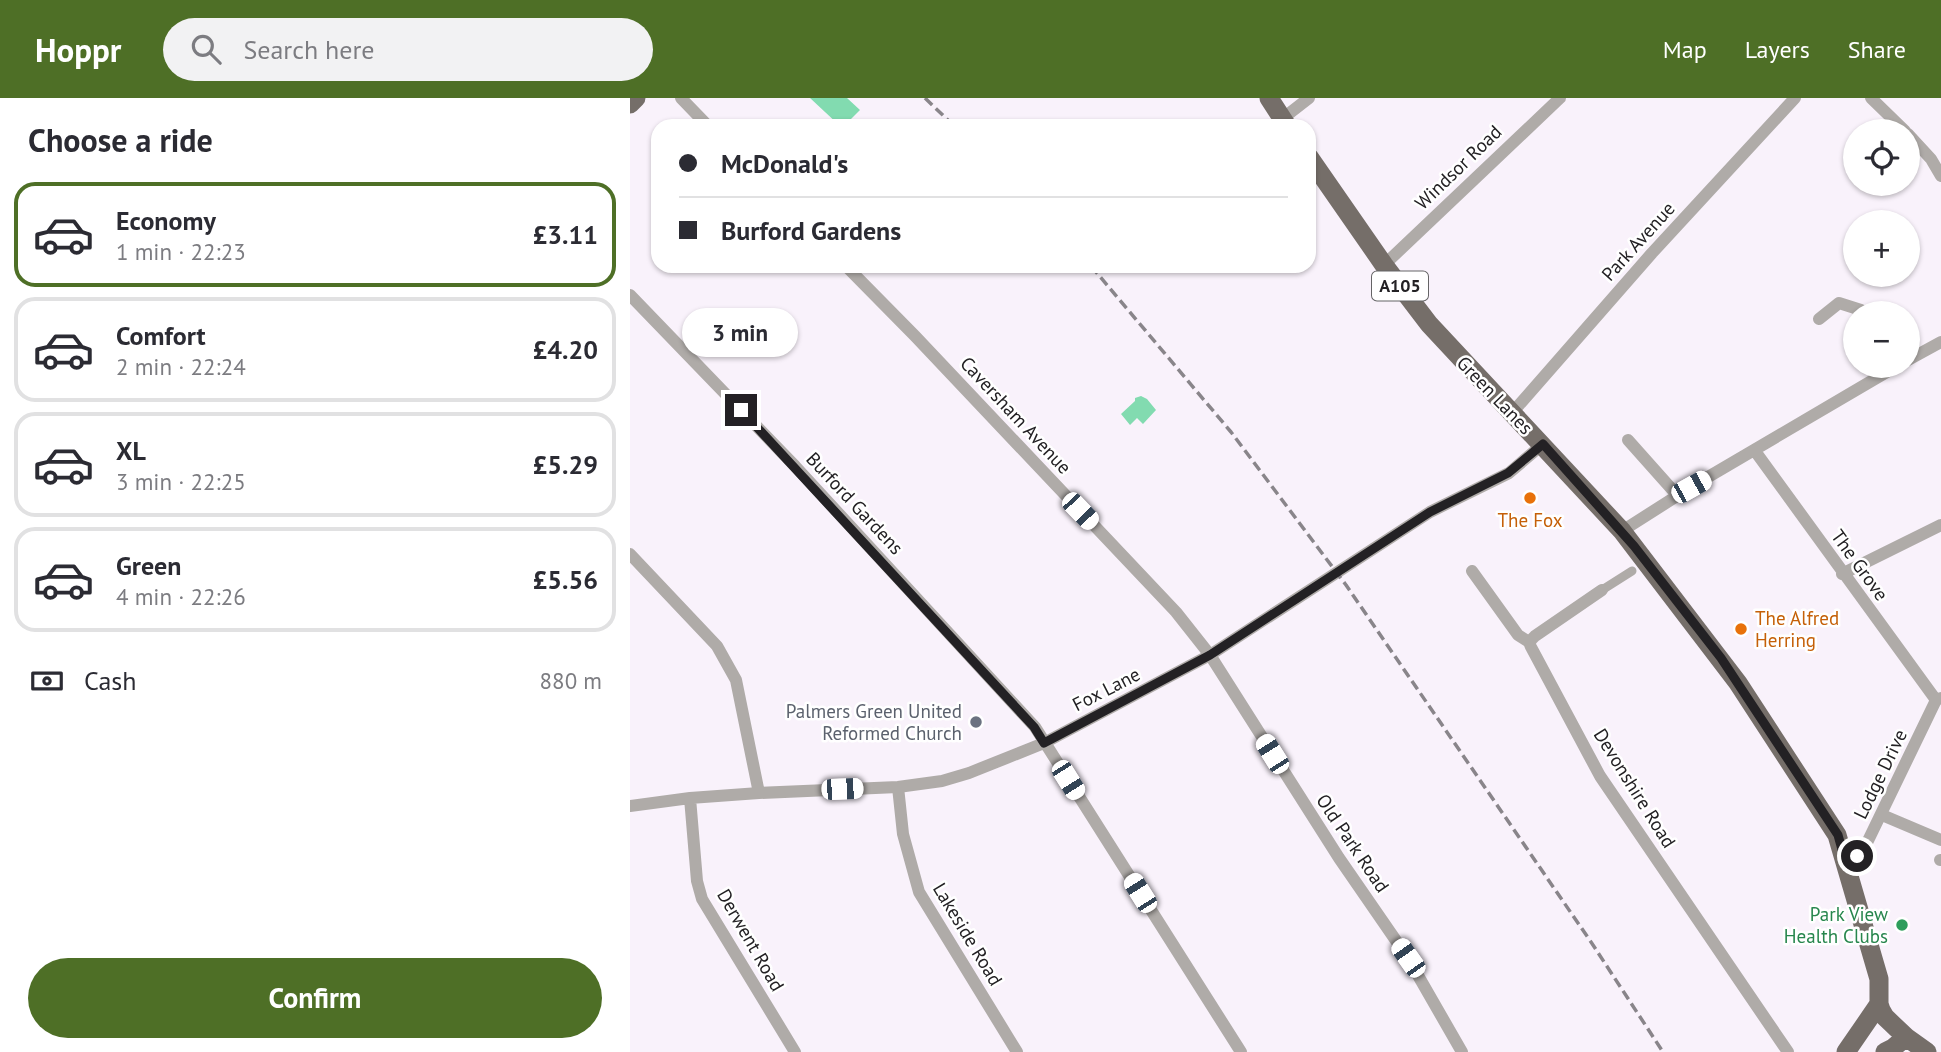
<!DOCTYPE html>
<html lang="en">
<head>
<meta charset="utf-8">
<style>
	:root { --surface:#fff; --page:#f2f2f3; --text:#2b2b33; --muted:#7c7c81; --line:#e1e1e2; --accent:#4e6f26 }
	body { margin:0; font-family:"PT Sans",sans-serif; background:var(--page); color:var(--text); height:100vh; display:flex; flex-direction:column; font-size:26px; white-space:nowrap }
	* { box-sizing:border-box; margin:0 }
	p { font-size:23px; color:var(--muted) }
	.icon { flex:none; width:38px; height:38px; fill:none; stroke:currentColor; stroke-width:2; stroke-linecap:round; stroke-linejoin:round }
	.map { position:relative; flex:1; overflow:hidden }
	.drawer { display:flex; flex-direction:column; background:var(--surface); width:630px }
	.drawer>* { flex:none }
	.hud { position:absolute; left:21px; top:21px; width:665px; height:154px; border-radius:21px; box-shadow:0 2px 5px #0004; display:grid; align-content:center; height:154px; padding:0 28px; background:var(--surface) }
	.tools { position:absolute; left:1213px; top:21px; display:grid; gap:14px }
	.tools a { display:grid; place-items:center; width:77px; height:77px; border-radius:50%; background:var(--surface); box-shadow:0 2px 5px #0004; font-size:35px }
	.end { position:absolute; width:32px; height:32px; margin:-16px; border:9px solid #232124; background:#fff; box-shadow:0 0 0 4px #fff }
	.from { border-radius:50% }
	.bubble { position:absolute; height:49px; border-radius:24px; background:var(--surface); box-shadow:0 2px 5px #0004; font-size:23px; font-weight:600; line-height:49px; text-align:center }
	.car { position:absolute; width:21px; height:42px; margin:-21px -10px; border-radius:9px; box-shadow:0 0 5px 2px #0007; background:linear-gradient(#fff 24%,#345 0 40%,#fff 0 76%,#345 0 86%,#fff 0) }
	.hud b { display:flex; align-items:center; gap:24px; height:66px; font-size:26px }
	.hud b+b { border-top:2px solid var(--line) }
	.hud i { width:18px; height:18px; background:var(--text) }
	ul { padding:0; list-style:none }
	li { display:flex; align-items:center; gap:21px; height:105px; margin:0 14px 10px; padding:0 14px; border:4px solid var(--line); border-radius:21px }
	li div { flex:1 }
	li b { display:block; font-size:26px }
	li em { font-style:normal; font-weight:600 }
	li.active { border-color:var(--accent) }
	li>.icon { width:63px; height:63px; stroke-width:1.5 }
	h2 { padding:0 28px; font-size:32px; line-height:84px }
	.pay { display:flex; align-items:center; gap:18px; height:77px; padding:0 28px; font-size:26px }
	.pay p { margin-inline-start:auto }
	.button { display:flex; gap:14px; margin-top:auto; padding:14px 28px }
	.button a { flex:1; height:80px; border-radius:42px; background:var(--accent); color:#fff; font-size:28px; font-weight:600; line-height:80px; text-align:center }
	header { display:flex; align-items:center; gap:42px; box-sizing:border-box; height:98px; padding:0 35px; background:var(--accent); color:#fff }
	header strong { font-size:33px }
	nav { display:flex; gap:38px; margin-inline-start:auto; font-size:24px }
	.search { width:490px; height:63px; background:var(--page); display:flex; align-items:center; gap:18px; box-sizing:border-box; padding:0 24px; border-radius:38px; color:var(--muted); font-size:26px }
	main { display:flex; flex:1; min-height:0 }
	.map>svg:first-child { display:block }
	.green { fill:#82dbb0 }
	.lines { fill:none; stroke-linecap:round; stroke-linejoin:round }
	.pedestrian { stroke:#afaba8; stroke-width:9 }
	.minor { stroke:#afaba8; stroke-width:12 }
	.primary { stroke:#756e69; stroke-width:19 }
	.rail { stroke:#89858a; stroke-width:3.5; stroke-dasharray:10 5; stroke-linecap:butt }
	.route { stroke:#232124; stroke-width:9 }
	.food-dot { fill:#e8710a; stroke:#fff; stroke-width:2.5 }
	.worship-dot { fill:#6b7280; stroke:#fff; stroke-width:2.5 }
	.leisure-dot { fill:#2e9e5b; stroke:#fff; stroke-width:2.5 }
	.labels { text-anchor:middle; stroke-width:5; stroke-linejoin:round; paint-order:stroke }
	.shield { fill:#fff; stroke:#656466; stroke-width:2 }
	.shield-label { font-size:18px; font-weight:bold; fill:#232124 }
	.street-label { font-size:19px; fill:#232124; stroke:#fff }
	.food-label { font-size:19px; fill:#c56008; stroke:#fff }
	.worship-label { font-size:19px; fill:#5b616d; stroke:#fff; text-anchor:end }
	.leisure-label { font-size:19px; fill:#27864d; stroke:#fff; text-anchor:end }
</style>
</head>
<body>
<header>
<strong>Hoppr</strong>
<div class="search"><svg class="icon" aria-label="search" viewBox="0 0 24 24"><circle cx="10" cy="10" r="6"/><path d="M15 15l6 6"/></svg>Search here</div>
<nav><a>Map</a><a>Layers</a><a>Share</a></nav>
</header>
<main>
<section class="drawer">
<h2>Choose a ride</h2>
<ul>
<li class="active"><svg class="icon" aria-label="car" viewBox="0 0 24 24"><path d="M5 17H2v-5l4-1 3-4h7l3 4 3 1v5h-3M9 17h6M6 11h13"/><circle cx="7" cy="17" r="2"/><circle cx="17" cy="17" r="2"/></svg><div><b>Economy</b><p>1 min · 22:23</p></div><em>£3.11</em></li>
<li><svg class="icon" aria-label="car" viewBox="0 0 24 24"><path d="M5 17H2v-5l4-1 3-4h7l3 4 3 1v5h-3M9 17h6M6 11h13"/><circle cx="7" cy="17" r="2"/><circle cx="17" cy="17" r="2"/></svg><div><b>Comfort</b><p>2 min · 22:24</p></div><em>£4.20</em></li>
<li><svg class="icon" aria-label="car" viewBox="0 0 24 24"><path d="M5 17H2v-5l4-1 3-4h7l3 4 3 1v5h-3M9 17h6M6 11h13"/><circle cx="7" cy="17" r="2"/><circle cx="17" cy="17" r="2"/></svg><div><b>XL</b><p>3 min · 22:25</p></div><em>£5.29</em></li>
<li><svg class="icon" aria-label="car" viewBox="0 0 24 24"><path d="M5 17H2v-5l4-1 3-4h7l3 4 3 1v5h-3M9 17h6M6 11h13"/><circle cx="7" cy="17" r="2"/><circle cx="17" cy="17" r="2"/></svg><div><b>Green</b><p>4 min · 22:26</p></div><em>£5.56</em></li>
</ul>
<div class="pay"><svg class="icon" aria-label="cash" viewBox="0 0 24 24"><path d="M3 7h18v10H3z"/><circle cx="12" cy="12" r="2"/></svg>Cash<p>880 m</p></div>
<div class="button"><a>Confirm</a></div>
</section>
<div class="map">
<svg width="1311" height="954" viewBox="0 0 1311 954">
	<rect width="100%" height="100%" fill="#f9f2fb"/>
	<path class="green" d="M 180,0 L 217,0 L 230,12 L 214,28 L 210,28 Z
		M 511,298 L 517,301 L 526,312 L 513,326 L 507,320 L 500,327 L 491,316 L 505,303 L 505,300 Z"/>
	<g class="lines">
		<path class="pedestrian" d="M 972,492 L 1002,473"/>
		<path class="minor" d="M 51,0 L 78,28
			M 1241,0 L 1275,33
			M 652,21 L 679,0
			M 1278,36 L 1301,61 L 1311,78
			M 754,167 L 930,0
			M 216,168 L 285,238 L 546,514 L 580,557 L 709,760 L 778,860 L 832,954
			M 0,197 L 165,368 L 405,629 L 611,954
			M 1189,221 L 1209,205 L 1231,212 L 1233,215
			M 1278,262 L 1311,244
			M 882,315 L 1022,155 L 1165,0
			M 998,342 L 1047,397
			M 1125,353 L 1306,602
			M 992,433 L 1061,389 L 1267,268
			M 0,456 L 87,548 L 106,582 L 129,695
			M 842,473 L 888,537 L 899,544
			M 1212,476 L 1311,427
			M 972,492 L 905,538 L 899,544 L 901,549 L 970,678 L 1158,954
			M 268,689 L 273,736 L 289,794 L 387,954
			M 60,700 L 67,783 L 72,801 L 165,954
			M 0,708 L 60,700 L 129,695 L 268,689 L 312,683 L 339,675 L 414,645 L 580,557 L 800,414 L 879,375 L 913,346
			M 1252,717 L 1311,742
			M 1310,762 L 1311,762
			M 1216,766 L 1234,751 L 1306,602 L 1311,600"/>
		<path class="primary" d="M 639,0 L 657,28
			M 0,6 L 6,0
			M 679,59 L 754,167 L 799,226 L 992,433 L 1108,585 L 1207,737 L 1249,881 L 1249,906 L 1251,912 L 1255,919 L 1276,939 L 1297,954
			M 1216,954 L 1249,906
			M 1255,954 L 1263,950 L 1276,939"/>
		<path class="rail" d="M 295,0 L 324,28
			M 461,168 L 601,334 L 716,487 L 961,844 L 1033,954"/>
	</g>
	<g class="lines">
		<path class="route" d="M 111,312 L 404,629 L 414,645 L 580,557 L 800,414 L 878,375 L 913,346 L 1004,448 L 1091,560 L 1208,737 L 1216,766 L 1227,758"/>
	</g>
	<g class="food-dot">
		<circle cx="900" cy="400" r="7"/>
		<circle cx="1111" cy="531" r="7"/>
	</g>
	<circle class="worship-dot" cx="346" cy="624" r="7"/>
	<circle class="leisure-dot" cx="1272" cy="827" r="7"/>
	<g class="labels">
		<rect class="shield" x="742" y="173.5" width="56" height="29" rx="5"/>
		<g class="shield-label">
			<text x="770" y="194">A105</text>
		</g>
		<g class="street-label">
			<text transform="translate(828 69) rotate(-44)" y="7">Windsor Road</text>
			<text transform="translate(1008 143) rotate(-48)" y="7">Park Avenue</text>
			<text transform="translate(865 297) rotate(46)" y="7">Green Lanes</text>
			<text transform="translate(386 317) rotate(47)" y="7">Caversham Avenue</text>
			<text transform="translate(225 405) rotate(47)" y="7">Burford Gardens</text>
			<text transform="translate(1230 467) rotate(54)" y="7">The Grove</text>
			<text transform="translate(476 591) rotate(-27)" y="7">Fox Lane</text>
			<text transform="translate(1250 676) rotate(-64)" y="7">Lodge Drive</text>
			<text transform="translate(1005 690) rotate(58)" y="7">Devonshire Road</text>
			<text transform="translate(723 745) rotate(56)" y="7">Old Park Road</text>
			<text transform="translate(338 836) rotate(59)" y="7">Lakeside Road</text>
			<text transform="translate(121 842) rotate(60)" y="7">Derwent Road</text>
		</g>
		<g class="food-label">
			<text x="900" y="429">The Fox</text>
			<text x="1125" y="527" text-anchor="start">The Alfred<tspan x="1125" dy="22">Herring</tspan></text>
		</g>
		<g class="worship-label">
			<text x="332" y="620">Palmers Green United<tspan x="332" dy="22">Reformed Church</tspan></text>
		</g>
		<g class="leisure-label">
			<text x="1258" y="823">Park View<tspan x="1258" dy="22">Health Clubs</tspan></text>
		</g>
	</g>
</svg>
<div class="tools">
<a><svg class="icon" aria-label="locate" viewBox="0 0 24 24"><circle cx="12" cy="12" r="6"/><path d="M12 2v4M12 18v4M2 12h4M18 12h4"/></svg></a>
<a>+</a>
<a>−</a>
</div>
<i class="end from" style="left:1227px;top:758px"></i>
<i class="end" style="left:111px;top:312px"></i>
<div class="bubble" style="left:52px;top:210px;width:116px">3 min</div>
<i class="car" style="left:1061px;top:389px;rotate:61deg"></i>
<i class="car" style="left:450px;top:413px;rotate:136deg"></i>
<i class="car" style="left:642px;top:656px;rotate:328deg"></i>
<i class="car" style="left:438px;top:682px;rotate:148deg"></i>
<i class="car" style="left:212px;top:691px;rotate:88deg"></i>
<i class="car" style="left:510px;top:795px;rotate:328deg"></i>
<i class="car" style="left:778px;top:860px;rotate:325deg"></i>
<div class="hud">
<b><i class="from"></i>McDonald's</b>
<b><i></i>Burford Gardens</b>
</div>
</div>
</main>
</body>
</html>
